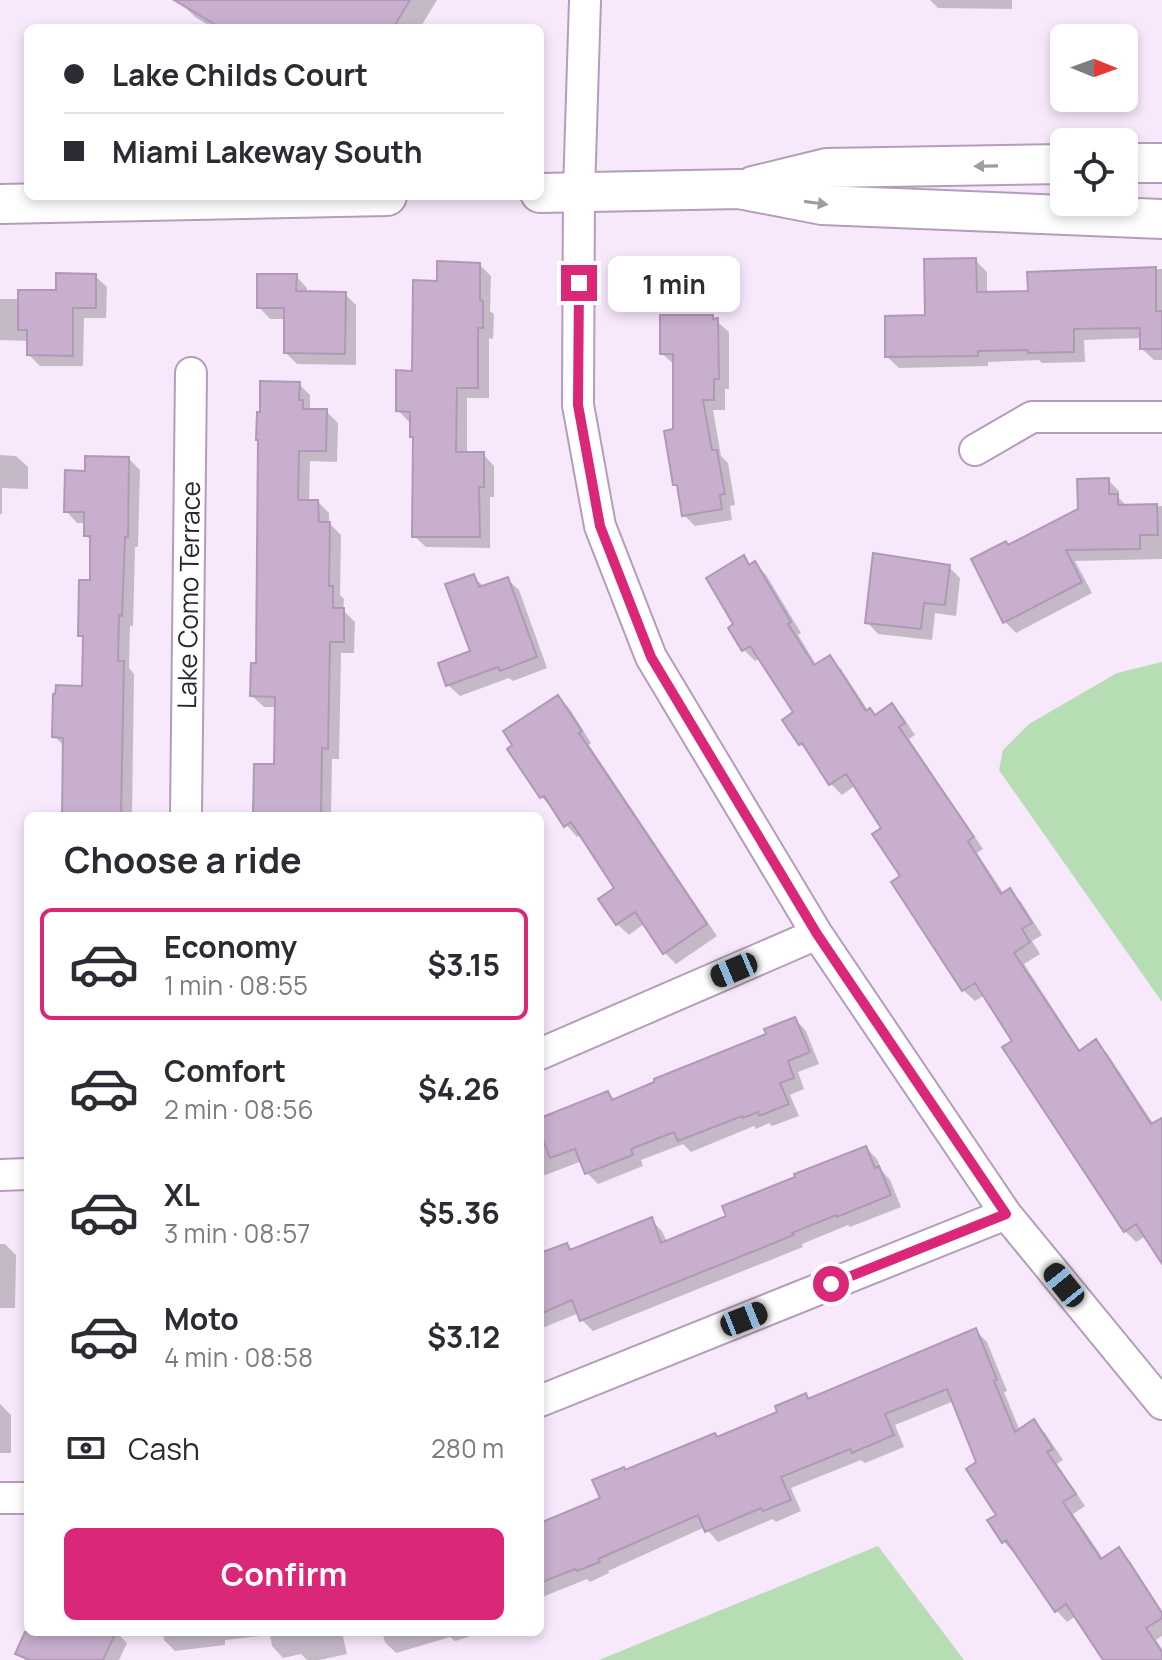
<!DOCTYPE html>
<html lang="en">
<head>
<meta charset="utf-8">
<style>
	:root { --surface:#fff; --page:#f2f2f3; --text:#2b2b33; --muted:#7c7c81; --line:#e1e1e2; --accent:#db2777 }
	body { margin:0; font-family:Manrope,sans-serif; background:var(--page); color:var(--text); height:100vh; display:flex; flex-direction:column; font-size:30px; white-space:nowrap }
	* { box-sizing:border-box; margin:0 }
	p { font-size:26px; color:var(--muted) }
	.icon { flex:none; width:44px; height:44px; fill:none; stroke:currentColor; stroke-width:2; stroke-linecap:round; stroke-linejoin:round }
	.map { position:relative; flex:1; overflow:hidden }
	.details { position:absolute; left:24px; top:812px; width:520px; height:824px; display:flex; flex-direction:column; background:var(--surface); border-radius:12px; box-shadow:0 4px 12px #0003 }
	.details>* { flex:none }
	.banner { position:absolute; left:24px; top:24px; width:520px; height:176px; border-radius:12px; box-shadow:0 4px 12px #0003; display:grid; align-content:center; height:176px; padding:0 40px; background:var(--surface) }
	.needle { width:52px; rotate:91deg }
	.buttons { position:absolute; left:1050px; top:24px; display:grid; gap:16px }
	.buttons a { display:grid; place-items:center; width:88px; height:88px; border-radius:12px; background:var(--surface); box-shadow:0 4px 12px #0003; font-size:40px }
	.end { position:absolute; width:36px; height:36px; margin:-18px; border:10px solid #db2777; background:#fff; box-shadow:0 0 0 4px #fff }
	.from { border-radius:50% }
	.bubble { position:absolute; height:56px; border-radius:12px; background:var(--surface); box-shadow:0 4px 12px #0003; font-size:26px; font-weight:700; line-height:56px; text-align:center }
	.car { position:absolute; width:24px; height:48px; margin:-24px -12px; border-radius:10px; box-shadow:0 0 6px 2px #0007; background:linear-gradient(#222 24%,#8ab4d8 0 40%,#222 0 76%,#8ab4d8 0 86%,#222 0) }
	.banner b { display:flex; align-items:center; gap:28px; height:76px; font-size:30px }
	.banner b+b { border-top:2px solid var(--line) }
	.banner i { width:20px; height:20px; background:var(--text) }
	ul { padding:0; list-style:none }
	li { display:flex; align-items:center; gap:24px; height:112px; margin:0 16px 12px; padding:0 24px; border:4px solid transparent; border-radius:12px }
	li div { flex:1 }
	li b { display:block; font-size:30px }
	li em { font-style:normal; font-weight:700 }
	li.active { border-color:var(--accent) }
	li>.icon { width:72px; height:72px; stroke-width:1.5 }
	h2 { padding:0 40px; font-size:36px; line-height:96px }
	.pay { display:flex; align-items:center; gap:20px; height:88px; padding:0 40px; font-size:30px }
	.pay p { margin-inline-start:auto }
	.cta { display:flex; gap:16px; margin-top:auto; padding:16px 40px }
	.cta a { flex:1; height:92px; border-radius:12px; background:var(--accent); color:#fff; font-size:32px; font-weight:700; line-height:92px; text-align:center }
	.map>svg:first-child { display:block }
	.water { fill:#b6ddb3 }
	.shadow { fill:#0003 }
	.building { fill:#c7afcd; stroke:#b099b6; stroke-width:2 }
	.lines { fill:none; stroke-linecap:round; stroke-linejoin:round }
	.minor-casing { stroke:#b49dba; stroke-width:34 }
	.major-casing { stroke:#b49dba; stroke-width:42 }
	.minor { stroke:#fff; stroke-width:30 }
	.major { stroke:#fff; stroke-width:38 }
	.oneway { fill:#a09ca2 }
	.route { stroke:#db2777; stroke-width:10 }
	.labels { text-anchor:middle; stroke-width:8; stroke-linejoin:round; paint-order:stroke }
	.street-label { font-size:26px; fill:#2d2430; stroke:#fff }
</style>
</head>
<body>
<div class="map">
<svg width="1162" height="1660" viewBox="0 0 1162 1660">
	<rect width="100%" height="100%" fill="#f7e8fb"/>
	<path class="water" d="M 1162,662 L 1162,1002 L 999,770 L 1003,750 L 1029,724 L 1117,673 Z
		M 878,1546 L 964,1660 L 599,1660 Z"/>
	<path class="shadow" d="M 178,0 L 437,0 L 420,28 L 213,28 L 195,17 Z
		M 930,0 L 1012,0 L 1012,9 L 938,8 Z
		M 975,260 L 987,272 L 987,294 L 1030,293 L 1029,274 L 1162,269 L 1162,360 L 1154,360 L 1142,349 L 1142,338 L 1084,340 L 1085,362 L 1042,363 L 1039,360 L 988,362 L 988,366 L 899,368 L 887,357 L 927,317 Z
		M 480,265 L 491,276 L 490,311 L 494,314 L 493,339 L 489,338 L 489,398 L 467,398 L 467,454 L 483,454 L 494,466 L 494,497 L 490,497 L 490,548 L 426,547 L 414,536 L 415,439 L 412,436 L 412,422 L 409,422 L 398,410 L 414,373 L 439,283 Z
		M 95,276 L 107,287 L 106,318 L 84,318 L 83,366 L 40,366 L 29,355 L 29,341 L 0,340 L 0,299 L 20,299 L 58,292 Z
		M 296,276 L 307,288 L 307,293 L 345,294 L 356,305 L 356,365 L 297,364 L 286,353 L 286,319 L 270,319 L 259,307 Z
		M 712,317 L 729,332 L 729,389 L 725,389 L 725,410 L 713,410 L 721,456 L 728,463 L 735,505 L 730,506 L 732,520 L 695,526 L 684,515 L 680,489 L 675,484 L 675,365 L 662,354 Z
		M 299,384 L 310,395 L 310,411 L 326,411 L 338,423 L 337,462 L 310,461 L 309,502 L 318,502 L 329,513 L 329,523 L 341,535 L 340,595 L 344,599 L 343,610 L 355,622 L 354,653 L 341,653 L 339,759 L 332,759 L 331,816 L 252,816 L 252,803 L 255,804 L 276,766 L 277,707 L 264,707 L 252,696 Z
		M 0,455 L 16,456 L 28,467 L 28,489 L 2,488 L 2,514 L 0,514 Z
		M 128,458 L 140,470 L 138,547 L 135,547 L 133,626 L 130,626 L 129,668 L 134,674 L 132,816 L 64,816 L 65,747 L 54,736 L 84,688 L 85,640 L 80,635 L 92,582 L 92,542 L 86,535 L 86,523 L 77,523 L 66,511 L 86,473 Z
		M 1108,480 L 1119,491 L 1119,498 L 1128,507 L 1162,506 L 1162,559 L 1075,561 L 1092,593 L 1016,633 L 1005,622 L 1009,547 L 1080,510 Z
		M 743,558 L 751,566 L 755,563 L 766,575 L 801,633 L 798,635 L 817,666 L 830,658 L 841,669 L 869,712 L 876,716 L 892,706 L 903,717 L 915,735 L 909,739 L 983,849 L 977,853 L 1004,894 L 1010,890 L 1021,902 L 1042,935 L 1032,941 L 1040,954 L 1024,964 L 1081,1052 L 1096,1042 L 1107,1053 L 1154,1125 L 1162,1125 L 1162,1260 L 1146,1236 L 1136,1242 L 1125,1231 L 1015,1041 L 985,995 L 975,1001 L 963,990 L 902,877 L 884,828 L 856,785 L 842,795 L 831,784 L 812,755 L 800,744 L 796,713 L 760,658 L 755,661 L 744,650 L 736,625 Z
		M 949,567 L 960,578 L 956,616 L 935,613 L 932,640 L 878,634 L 867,622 Z
		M 473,576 L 484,587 L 507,579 L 519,590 L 547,668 L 513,681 L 509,678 L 460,696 L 448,685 L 472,652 Z
		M 557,697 L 569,708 L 591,743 L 589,745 L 717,936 L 676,964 L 665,953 L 645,923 L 629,935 L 617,924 L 617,889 L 581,834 L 577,837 L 542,797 Z
		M 795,1019 L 806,1031 L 819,1064 L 798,1072 L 804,1089 L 790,1095 L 799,1116 L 772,1126 L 769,1123 L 756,1129 L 754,1126 L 691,1152 L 683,1144 L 641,1160 L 643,1166 L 598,1184 L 587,1173 L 582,1161 L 540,1177 L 540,1120 L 608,1093 L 615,1100 L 768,1035 Z
		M 866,1148 L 877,1159 L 882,1171 L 890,1180 L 901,1207 L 850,1227 L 848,1225 L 802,1244 L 803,1247 L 593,1331 L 582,1320 L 579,1313 L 540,1329 L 540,1256 L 566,1245 L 572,1251 L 651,1220 L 662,1231 L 667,1242 L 729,1217 Z
		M 0,1244 L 5,1244 L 16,1255 L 15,1308 L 0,1308 Z
		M 976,1331 L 987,1342 L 1007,1391 L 1004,1392 L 1020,1431 L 1034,1422 L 1045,1433 L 1063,1460 L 1057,1464 L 1085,1506 L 1073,1514 L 1104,1560 L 1118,1550 L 1130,1561 L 1162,1611 L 1162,1636 L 1156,1640 L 1162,1649 L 1162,1660 L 1105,1660 L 1076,1616 L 1067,1622 L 1056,1610 L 1017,1551 L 1014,1553 L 1003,1541 L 998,1515 L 954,1401 L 895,1425 L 904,1447 L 865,1463 L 861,1460 L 791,1488 L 801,1511 L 776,1522 L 773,1519 L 718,1542 L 705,1527 L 608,1571 L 609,1573 L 590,1582 L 587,1579 L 540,1598 L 540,1516 L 545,1523 L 602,1499 L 627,1472 L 718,1439 L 780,1413 L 805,1396 L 810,1401 Z
		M 0,1404 L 11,1415 L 11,1453 L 0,1453 Z
		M 28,1630 L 28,1632 L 116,1632 L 127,1643 L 119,1660 L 25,1660 L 18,1653 Z
		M 163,1632 L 342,1632 L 347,1654 L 319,1660 L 307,1660 L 301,1654 L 283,1658 L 272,1646 L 270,1635 L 225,1640 L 225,1645 L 175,1651 L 164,1640 Z
		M 382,1632 L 474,1632 L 475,1635 L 455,1641 L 450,1637 L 396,1653 L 385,1642 Z"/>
	<path class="building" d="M 174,0 L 410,0 L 393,28 L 221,28 Z
		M 976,258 L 977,292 L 1028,291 L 1027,272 L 1156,267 L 1156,311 L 1162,311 L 1162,349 L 1140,349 L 1140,328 L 1074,329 L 1074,352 L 1028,353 L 1028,350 L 978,351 L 978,356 L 885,357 L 885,316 L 925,315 L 924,259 Z
		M 437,261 L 480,263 L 480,300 L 483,301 L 483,328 L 478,328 L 478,388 L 457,388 L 456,452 L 484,452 L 484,487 L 479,487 L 480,537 L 412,537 L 413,437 L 410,437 L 410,412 L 396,411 L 396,370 L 412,371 L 413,280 L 437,281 Z
		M 56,273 L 96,274 L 96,308 L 73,308 L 73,356 L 27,355 L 27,330 L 18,330 L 18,290 L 56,290 Z
		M 257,274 L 297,274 L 296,291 L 346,292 L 345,354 L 284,353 L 284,308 L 257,308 Z
		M 660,315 L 713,315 L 713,319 L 718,318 L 719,379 L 714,379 L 714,400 L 703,400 L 712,450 L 717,450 L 725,494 L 720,495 L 722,509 L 682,516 L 677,485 L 673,485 L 664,431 L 673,429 L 673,354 L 660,354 Z
		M 260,381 L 300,382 L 299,400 L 303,400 L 303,409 L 327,409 L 326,451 L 299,451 L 298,500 L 318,500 L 319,522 L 330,522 L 329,586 L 333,586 L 333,608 L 344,608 L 344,642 L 330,642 L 328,749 L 322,748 L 321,816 L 253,816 L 254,764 L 274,764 L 275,697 L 250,696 L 251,663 L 256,663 L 258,440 L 256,440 L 257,412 L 260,412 Z
		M 85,456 L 129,457 L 128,537 L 125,537 L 122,616 L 119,615 L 118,661 L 124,661 L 121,816 L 62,816 L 63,738 L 52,737 L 53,694 L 55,694 L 56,685 L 82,686 L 83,636 L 78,636 L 79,580 L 90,580 L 90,536 L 84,536 L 84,512 L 64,512 L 65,470 L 85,471 Z
		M 1109,478 L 1109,494 L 1118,494 L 1118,505 L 1157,504 L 1158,535 L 1140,535 L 1140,549 L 1066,550 L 1082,582 L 1003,623 L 971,559 L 1006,541 L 1008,545 L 1078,509 L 1077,479 Z
		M 873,553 L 950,565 L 945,605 L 924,603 L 921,629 L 865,623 Z
		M 744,555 L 749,565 L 755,561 L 791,622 L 788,624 L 814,665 L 830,655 L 866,711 L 870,708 L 875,715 L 892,703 L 905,723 L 899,727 L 974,837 L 968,841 L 1001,894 L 1010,888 L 1032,923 L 1022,929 L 1030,942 L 1014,953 L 1079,1051 L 1096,1039 L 1151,1124 L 1162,1118 L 1162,1264 L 1136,1224 L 1124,1232 L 1002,1047 L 1012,1041 L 975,983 L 962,991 L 891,882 L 900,876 L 872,834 L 881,828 L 846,774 L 829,785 L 802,743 L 799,745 L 782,720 L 793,712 L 750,646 L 742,651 L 728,628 L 733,624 L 706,578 Z
		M 474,574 L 479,587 L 508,577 L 537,657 L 500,671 L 498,667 L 446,686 L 438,663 L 470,651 L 445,584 Z
		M 558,695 L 582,731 L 579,733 L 707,924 L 663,954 L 635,912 L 616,925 L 598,899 L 614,888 L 571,822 L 564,827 L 544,796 L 540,798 L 507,749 L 512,745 L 503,731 Z
		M 795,1017 L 810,1052 L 788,1061 L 794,1078 L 780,1083 L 789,1104 L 759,1116 L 758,1112 L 743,1118 L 742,1116 L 678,1141 L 674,1132 L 631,1149 L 633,1155 L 585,1174 L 575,1149 L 550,1158 L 540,1132 L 540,1118 L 608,1091 L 612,1100 L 654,1082 L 654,1079 L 766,1034 L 764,1029 Z
		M 866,1146 L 875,1168 L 879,1166 L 891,1195 L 837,1217 L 836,1215 L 792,1233 L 794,1235 L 580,1321 L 572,1300 L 540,1314 L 540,1253 L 567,1243 L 570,1250 L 652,1217 L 661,1243 L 726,1216 L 722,1206 L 795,1177 L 794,1174 Z
		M 976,1328 L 997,1380 L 994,1381 L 1015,1432 L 1034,1419 L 1053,1449 L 1047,1452 L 1076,1494 L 1063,1502 L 1101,1559 L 1119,1547 L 1162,1613 L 1162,1618 L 1146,1628 L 1162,1652 L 1162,1660 L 1103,1660 L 1066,1604 L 1055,1612 L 1006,1540 L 1002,1543 L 987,1520 L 996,1515 L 966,1469 L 976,1462 L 947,1389 L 885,1414 L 894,1435 L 852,1453 L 850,1449 L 781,1477 L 791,1500 L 763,1511 L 761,1508 L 705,1532 L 698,1515 L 598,1559 L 600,1562 L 577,1571 L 575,1569 L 540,1583 L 540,1523 L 600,1498 L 592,1480 L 624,1467 L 625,1470 L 715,1433 L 717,1437 L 777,1412 L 775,1406 L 790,1400 L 806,1393 L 808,1399 Z
		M 25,1632 L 116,1632 L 103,1660 L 30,1660 L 15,1654 Z"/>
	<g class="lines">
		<g class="minor-casing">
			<path id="minor" d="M 585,0 L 579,192 L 578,405 L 600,526 L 651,657 L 817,934 L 1006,1214 L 1162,1404
				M 975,450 L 1032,417 L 1162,417
				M 186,816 L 191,373
				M 540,1054 L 817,934
				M 0,1175 L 28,1174
				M 540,1401 L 1006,1214
				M 0,1498 L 28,1498"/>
		</g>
		<g class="major-casing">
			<path id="major" d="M 1124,163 L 1162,163
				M 753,186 L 827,168 L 1064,164
				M 540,193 L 739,189 L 822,205 L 1162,219
				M 0,204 L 387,196"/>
		</g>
		<use href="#minor" class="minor"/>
		<use href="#major" class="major"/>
	</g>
	<defs><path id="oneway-solid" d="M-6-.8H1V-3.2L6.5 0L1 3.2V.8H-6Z" transform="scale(2)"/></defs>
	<g class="oneway">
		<use href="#oneway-solid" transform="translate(986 166) rotate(179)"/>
		<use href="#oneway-solid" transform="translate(816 203) rotate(8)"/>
	</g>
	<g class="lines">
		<path class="route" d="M 579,283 L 578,405 L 600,526 L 651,657 L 817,934 L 1006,1214 L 831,1284"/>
	</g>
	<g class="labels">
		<g class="street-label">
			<text transform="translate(189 595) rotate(-89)" y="9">Lake Como Terrace</text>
		</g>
	</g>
</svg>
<div class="buttons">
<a><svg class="needle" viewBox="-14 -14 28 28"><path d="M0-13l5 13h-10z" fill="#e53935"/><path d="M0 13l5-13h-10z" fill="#7c7c81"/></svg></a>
<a><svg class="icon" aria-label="locate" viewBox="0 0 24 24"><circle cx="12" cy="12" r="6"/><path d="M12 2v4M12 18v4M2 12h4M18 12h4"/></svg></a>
</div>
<i class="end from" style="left:831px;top:1284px"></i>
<i class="end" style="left:579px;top:283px"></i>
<div class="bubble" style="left:608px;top:256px;width:132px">1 min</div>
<i class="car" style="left:734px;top:970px;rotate:247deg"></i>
<i class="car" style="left:1064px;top:1285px;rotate:321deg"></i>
<i class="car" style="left:744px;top:1319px;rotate:68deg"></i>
<div class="banner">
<b><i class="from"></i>Lake Childs Court</b>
<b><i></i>Miami Lakeway South</b>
</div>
<section class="details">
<h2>Choose a ride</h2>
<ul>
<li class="active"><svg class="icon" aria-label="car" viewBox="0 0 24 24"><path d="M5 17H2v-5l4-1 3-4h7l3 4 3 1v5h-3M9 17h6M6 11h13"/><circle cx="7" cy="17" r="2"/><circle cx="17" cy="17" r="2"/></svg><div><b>Economy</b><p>1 min · 08:55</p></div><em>$3.15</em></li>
<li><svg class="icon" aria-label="car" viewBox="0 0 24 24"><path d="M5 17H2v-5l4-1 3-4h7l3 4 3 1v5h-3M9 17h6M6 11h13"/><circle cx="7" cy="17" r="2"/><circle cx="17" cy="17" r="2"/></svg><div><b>Comfort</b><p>2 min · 08:56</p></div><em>$4.26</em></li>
<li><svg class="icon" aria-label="car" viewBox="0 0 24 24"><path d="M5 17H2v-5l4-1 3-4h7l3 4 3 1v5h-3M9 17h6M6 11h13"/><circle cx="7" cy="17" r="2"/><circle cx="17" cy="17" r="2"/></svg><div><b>XL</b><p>3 min · 08:57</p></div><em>$5.36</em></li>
<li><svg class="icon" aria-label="car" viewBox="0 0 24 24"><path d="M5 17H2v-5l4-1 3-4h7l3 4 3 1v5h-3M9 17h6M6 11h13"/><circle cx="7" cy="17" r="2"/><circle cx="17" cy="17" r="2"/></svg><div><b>Moto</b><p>4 min · 08:58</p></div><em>$3.12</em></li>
</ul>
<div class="pay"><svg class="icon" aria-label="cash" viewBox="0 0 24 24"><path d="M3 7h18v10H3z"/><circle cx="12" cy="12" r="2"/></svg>Cash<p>280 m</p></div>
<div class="cta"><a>Confirm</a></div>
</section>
</div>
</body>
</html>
